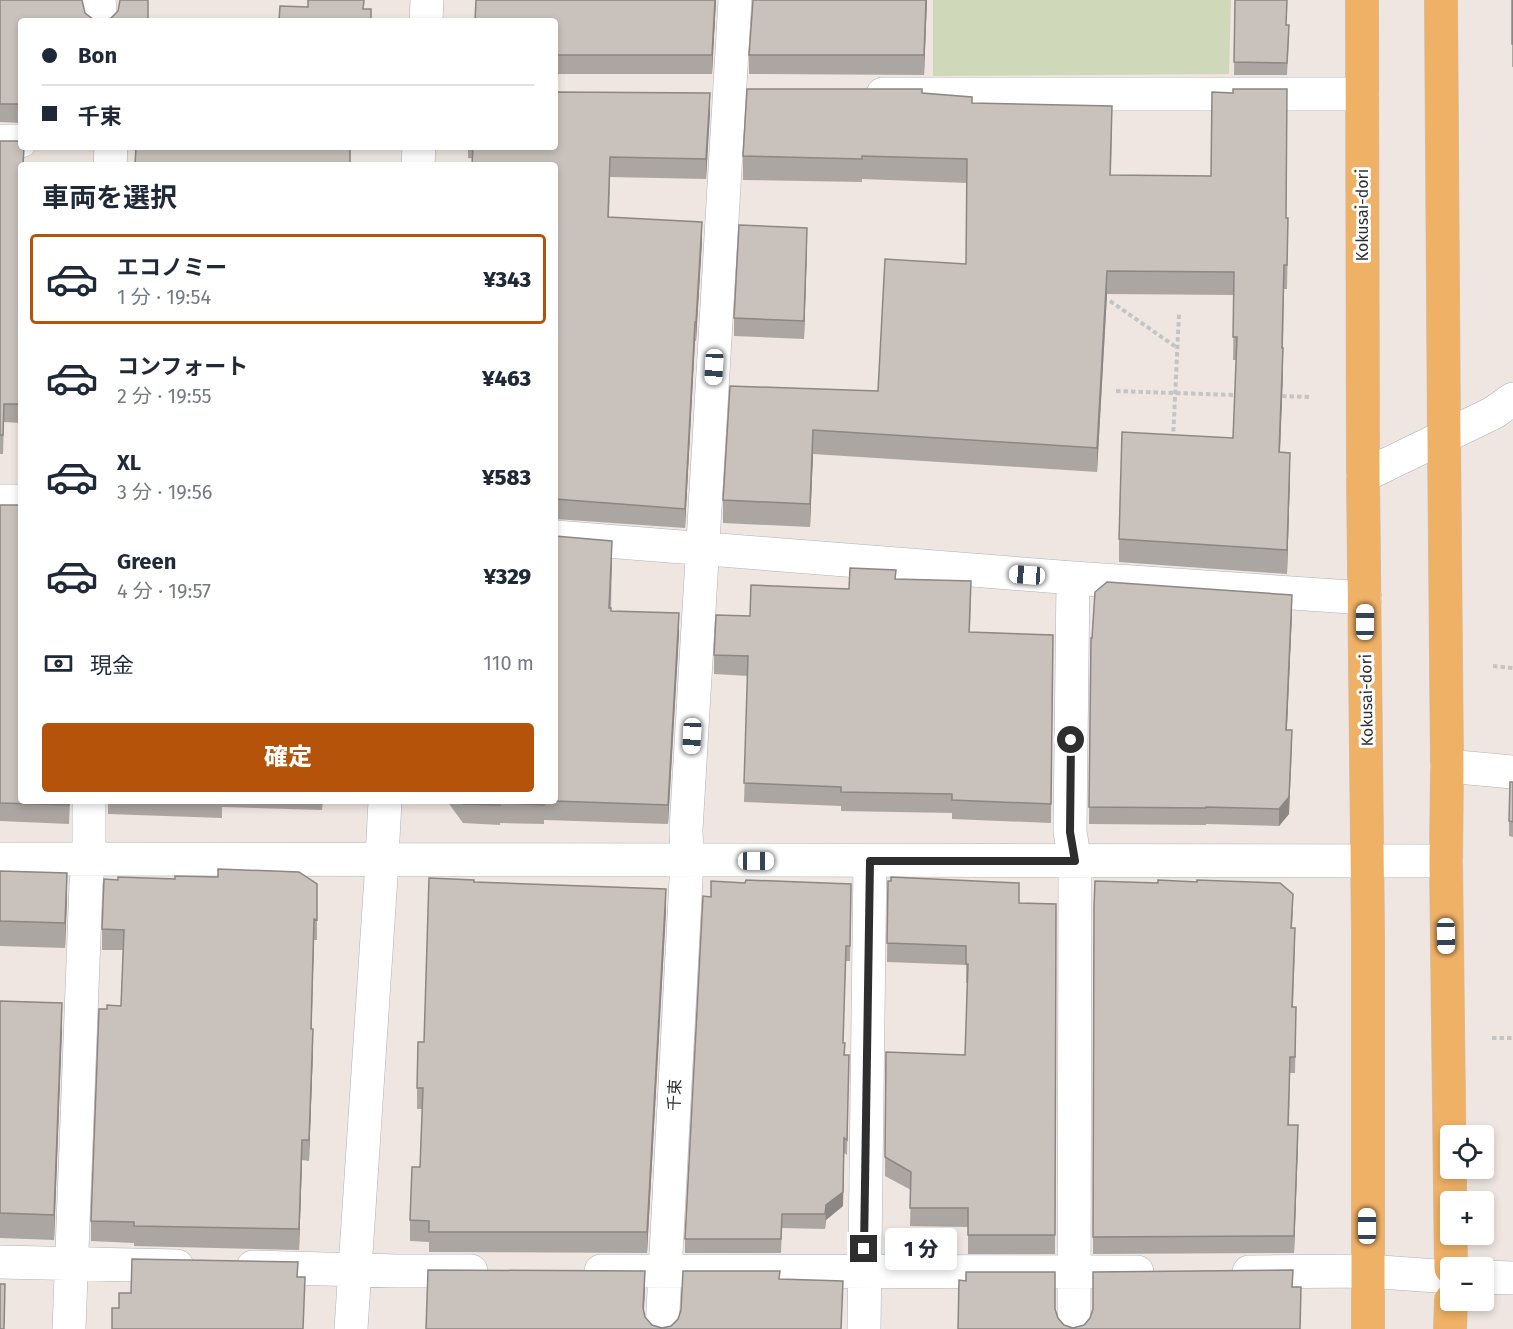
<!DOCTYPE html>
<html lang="ja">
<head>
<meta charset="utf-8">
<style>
	:root { --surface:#fff; --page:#f2f2f3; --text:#1f2937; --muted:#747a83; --line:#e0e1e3; --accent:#b45309 }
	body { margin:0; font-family:"Fira Sans","Noto Sans JP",sans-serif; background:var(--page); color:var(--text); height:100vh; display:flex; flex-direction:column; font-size:22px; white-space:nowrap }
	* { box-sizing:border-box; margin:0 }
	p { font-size:20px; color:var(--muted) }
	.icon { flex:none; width:33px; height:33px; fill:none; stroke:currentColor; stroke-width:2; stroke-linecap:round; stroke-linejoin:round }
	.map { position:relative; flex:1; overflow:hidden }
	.sheet { position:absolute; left:18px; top:162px; width:540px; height:642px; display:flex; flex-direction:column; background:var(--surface); border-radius:6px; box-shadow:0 3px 9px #0003 }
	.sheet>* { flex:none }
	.banner { position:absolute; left:18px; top:18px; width:540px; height:132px; border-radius:6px; box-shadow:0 3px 9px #0003; display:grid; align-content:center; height:132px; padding:0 24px; background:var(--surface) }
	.controls { position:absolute; left:1440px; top:1125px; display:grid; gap:12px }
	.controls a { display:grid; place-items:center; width:54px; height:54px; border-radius:6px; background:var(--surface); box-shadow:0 3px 9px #0003; font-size:30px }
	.end { position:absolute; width:27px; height:27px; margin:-14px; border:8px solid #2e2e2e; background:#fff; box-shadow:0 0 0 3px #fff }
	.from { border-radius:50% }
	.bubble { position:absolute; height:42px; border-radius:6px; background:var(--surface); box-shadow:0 3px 9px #0003; font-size:20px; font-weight:800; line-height:42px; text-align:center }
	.car { position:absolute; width:18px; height:36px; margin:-18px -9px; border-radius:8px; box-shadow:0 0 4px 2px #0007; background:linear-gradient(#fff 24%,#345 0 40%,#fff 0 76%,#345 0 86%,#fff 0) }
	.banner b { display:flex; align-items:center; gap:21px; height:57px; font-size:22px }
	.banner b+b { border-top:2px solid var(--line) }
	.banner i { width:15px; height:15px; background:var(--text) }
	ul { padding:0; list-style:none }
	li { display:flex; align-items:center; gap:18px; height:90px; margin:0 12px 9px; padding:0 12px; border:3px solid transparent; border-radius:6px }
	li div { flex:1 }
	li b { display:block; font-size:22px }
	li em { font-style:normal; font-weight:800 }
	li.current { border-color:var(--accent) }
	li>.icon { width:54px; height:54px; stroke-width:1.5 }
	h2 { padding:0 24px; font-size:27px; line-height:72px }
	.pay { display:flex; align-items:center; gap:15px; height:66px; padding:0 24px; font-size:22px }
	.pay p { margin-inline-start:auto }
	.action { display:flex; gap:12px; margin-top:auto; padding:12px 24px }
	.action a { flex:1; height:69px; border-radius:6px; background:var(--accent); color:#fff; font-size:24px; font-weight:800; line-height:69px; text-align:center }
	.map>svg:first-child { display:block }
	.cemetery { fill:#cfd8b8 }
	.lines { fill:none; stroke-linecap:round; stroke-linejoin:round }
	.minor-casing { stroke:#aeb2b9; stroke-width:34 }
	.major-casing { stroke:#c4c4c4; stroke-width:34 }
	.path { stroke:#c4c4c4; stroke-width:4; stroke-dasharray:4.5 3; stroke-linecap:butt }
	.minor { stroke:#fff; stroke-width:33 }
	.major { stroke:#efb166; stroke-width:33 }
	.wall { fill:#aca6a2 }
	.shaded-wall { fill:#8c8784 }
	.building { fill:#c8c1bc; stroke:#8c8784; stroke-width:1.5 }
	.route { stroke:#2e2e2e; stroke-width:8 }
	.labels { text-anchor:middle; stroke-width:6; stroke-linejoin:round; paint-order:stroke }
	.street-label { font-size:16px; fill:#2e2e2e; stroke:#fff }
</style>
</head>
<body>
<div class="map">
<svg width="1513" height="1329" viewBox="0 0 1513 1329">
	<rect width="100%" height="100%" fill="#efe6e1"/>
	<path class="cemetery" d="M 933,0 L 1231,0 L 1229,74 L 933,76 Z"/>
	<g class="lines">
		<g class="minor-casing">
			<path id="minor" d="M 99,0 L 101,21
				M 426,21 L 427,0
				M 883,94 L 1362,94
				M 0,141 L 21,141
				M 110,165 L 111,147
				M 418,165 L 419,147
				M 1363,476 L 1493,413 L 1513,399
				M 0,501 L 21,501
				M 555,537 L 1073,578 L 1365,598
				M 1073,578 L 1070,832 L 1075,861 L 1074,1329
				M 1447,766 L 1513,772
				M 0,859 L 1446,861
				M 0,1262 L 177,1266
				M 253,1267 L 397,1271 L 471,1271
				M 601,1271 L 1137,1272
				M 1249,1272 L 1367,1271 L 1450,1277
				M 1484,1277 L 1513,1278
				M 69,1329 L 86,884 L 89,860 L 89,801
				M 351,1329 L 381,877 L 385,801
				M 662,1329 L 687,861 L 686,830 L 735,0
				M 864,1329 L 870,861"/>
		</g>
		<g class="major-casing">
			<path id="major" d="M 1362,0 L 1363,476 L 1368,935 L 1368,1329
				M 1441,0 L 1444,438 L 1447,766 L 1446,861 L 1451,1268
				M 1450,1329 L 1451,1300"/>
		</g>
		<path class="path" d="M 1110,301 L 1176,347
			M 1116,391 L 1236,395
			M 1282,396 L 1311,397
			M 1173,439 L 1179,314
			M 1493,666 L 1513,668
			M 1492,1038 L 1513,1038"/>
		<use href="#minor" class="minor"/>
		<use href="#major" class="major"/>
	</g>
	<path class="wall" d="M 0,0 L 82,4 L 85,13 L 93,19 L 21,21 L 21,123 L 0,122 Z
		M 716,0 L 712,74 L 555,74 L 555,21 Z
		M 927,0 L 924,75 L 749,74 L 749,55 Z
		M 1235,0 L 1287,25 L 1289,38 L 1287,75 L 1234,75 Z
		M 1512,0 L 1513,0 L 1513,67 L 1512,67 Z
		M 922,93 L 1112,130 L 1111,175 L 1286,218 L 1288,241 L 1287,289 L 1284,289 L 1283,348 L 1283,371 L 1280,452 L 1290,476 L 1287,574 L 1119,562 L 1119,539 L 1233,438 L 1236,360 L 1233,360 L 1234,295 L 1107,294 L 1097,472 L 813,454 L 810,527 L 723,523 L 723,500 L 730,386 L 878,391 L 966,264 L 967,183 L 862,179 L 862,182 L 743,180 L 743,156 Z
		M 710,112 L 706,179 L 610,177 L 609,217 L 702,241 L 696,341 L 695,341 L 685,528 L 555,519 L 555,165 L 468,158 L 468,147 L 555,147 Z
		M 0,141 L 21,165 L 21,423 L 4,422 L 3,454 L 0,454 Z
		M 807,246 L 804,339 L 734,336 L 734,318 Z
		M 0,505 L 70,801 L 69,824 L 0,821 Z
		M 612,560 L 611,611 L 679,633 L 668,824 L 544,820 L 544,824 L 500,823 L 500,825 L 463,823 L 447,801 L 555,801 Z
		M 896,579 L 971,601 L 970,632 L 1053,635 L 1051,823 L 952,819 L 952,813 L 841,811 L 841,806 L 744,802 L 748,676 L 714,674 L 714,655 L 750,616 L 849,589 Z
		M 1292,612 L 1287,730 L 1292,747 L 1289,814 L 1279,826 L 1206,824 L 1206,825 L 1089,824 L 1091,638 Z
		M 1513,782 L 1513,837 L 1509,836 L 1509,821 Z
		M 108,801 L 323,801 L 322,810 L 222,807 L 222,818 L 108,814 Z
		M 0,871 L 67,898 L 65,948 L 0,946 Z
		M 888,881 L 1019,903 L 1056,904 L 1055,1254 L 968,1254 L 968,1227 L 910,1226 L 911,1190 L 885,1176 L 886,1052 L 965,1055 L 967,983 L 966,983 L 966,965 L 887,962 Z
		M 474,882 L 666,910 L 647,1253 L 429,1252 L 429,1242 L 410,1241 L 410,1220 L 420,1167 L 422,1109 L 417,1109 L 417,1088 L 424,1042 Z
		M 745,883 L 851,884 L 850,961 L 846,961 L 843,1043 L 845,1055 L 849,1055 L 847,1155 L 844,1153 L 843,1206 L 826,1220 L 825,1229 L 782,1228 L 781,1253 L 685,1253 L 685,1239 L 711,897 Z
		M 1158,883 L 1293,911 L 1292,928 L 1295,945 L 1293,1007 L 1296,1023 L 1295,1073 L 1290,1073 L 1289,1125 L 1298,1142 L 1294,1253 L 1093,1254 L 1094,907 Z
		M 317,884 L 317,940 L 314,940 L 311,1029 L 313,1049 L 309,1161 L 302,1160 L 299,1250 L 134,1246 L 134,1243 L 91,1241 L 91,1221 L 107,1009 L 121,1006 L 123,950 L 102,950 L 102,929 Z
		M 0,1001 L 62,1028 L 54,1240 L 0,1238 Z"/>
	<path class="shaded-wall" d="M 715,0 L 716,0 L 712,74 L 712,55 Z
		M 926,0 L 927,0 L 924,75 L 924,55 Z
		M 710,93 L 710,112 L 706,179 L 706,159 Z
		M 702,222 L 702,241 L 696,341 L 696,322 Z
		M 807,228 L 807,246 L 804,339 L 804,321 Z
		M 1107,271 L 1107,294 L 1097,472 L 1097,448 Z
		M 695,322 L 695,341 L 685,528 L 685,509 Z
		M 1283,348 L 1283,371 L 1279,476 L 1279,452 Z
		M 813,430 L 813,454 L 810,527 L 810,504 Z
		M 1290,453 L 1290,476 L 1287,574 L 1287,550 Z
		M 612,541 L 612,560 L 609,627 L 609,608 Z
		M 1292,595 L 1292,612 L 1286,747 L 1286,730 Z
		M 679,613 L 679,633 L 668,824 L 668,805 Z
		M 1292,730 L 1289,814 L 1279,826 L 1279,809 Z
		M 67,873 L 67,898 L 65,948 L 65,923 Z
		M 666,889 L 666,910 L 647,1253 L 647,1232 Z
		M 314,919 L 314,940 L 311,1049 L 311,1029 Z
		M 62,1003 L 62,1028 L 54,1240 L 54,1215 Z
		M 313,1029 L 313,1049 L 309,1161 L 309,1140 Z
		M 1298,1125 L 1298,1142 L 1294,1253 L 1294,1236 Z
		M 844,1138 L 843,1206 L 826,1220 L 825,1229 L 826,1205 Z
		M 302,1140 L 302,1160 L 299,1250 L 299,1229 Z
		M 645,1271 L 645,1290 L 643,1328 L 643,1308 Z"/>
	<path class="building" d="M 0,0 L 82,0 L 85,13 L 93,19 L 102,21 L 21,21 L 21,104 L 0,104 Z
		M 120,0 L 148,0 L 148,21 L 102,21 L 111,18 L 118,11 Z
		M 308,0 L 364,0 L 363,9 L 371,9 L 371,21 L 279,21 L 280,6 L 308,7 Z
		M 476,0 L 715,0 L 712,55 L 555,55 L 555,21 L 475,21 Z
		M 753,0 L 926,0 L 924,55 L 749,55 Z
		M 1235,0 L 1287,0 L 1286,25 L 1289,25 L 1287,63 L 1234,62 Z
		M 1512,0 L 1513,0 L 1513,44 L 1512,44 Z
		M 747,89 L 922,89 L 922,93 L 972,97 L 972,103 L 1112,106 L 1110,175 L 1211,176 L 1212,92 L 1233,93 L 1233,89 L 1287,89 L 1286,218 L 1288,218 L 1287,265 L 1284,265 L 1282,348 L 1283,348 L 1279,452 L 1290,453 L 1287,550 L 1119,539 L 1122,432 L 1233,438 L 1237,337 L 1233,337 L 1234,272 L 1107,271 L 1097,448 L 813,430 L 810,504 L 723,500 L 730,386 L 878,391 L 885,259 L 966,264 L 967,159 L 862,156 L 862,159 L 743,156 Z
		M 555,92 L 710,93 L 706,159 L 610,157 L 608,217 L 702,222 L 696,322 L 695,322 L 685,509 L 555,499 L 555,165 L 472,165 L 473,147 L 555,147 Z
		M 0,141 L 21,141 L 21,147 L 24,147 L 23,165 L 21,165 L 21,404 L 4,404 L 3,435 L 0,435 Z
		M 136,147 L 350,147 L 350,165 L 135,165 Z
		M 739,225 L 807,228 L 804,321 L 734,318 Z
		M 0,505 L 21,505 L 21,801 L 70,801 L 69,805 L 0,803 Z
		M 555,536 L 612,541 L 609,608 L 611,608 L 611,611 L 679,613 L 668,805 L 555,801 Z
		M 850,568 L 896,570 L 895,579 L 971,581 L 969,632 L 1053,635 L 1051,804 L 952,800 L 952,794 L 841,792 L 841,787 L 744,783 L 748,656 L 714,655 L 716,615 L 750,616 L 751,585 L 849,589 Z
		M 1107,582 L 1292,595 L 1286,730 L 1292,730 L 1289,797 L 1279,809 L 1206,807 L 1206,808 L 1089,807 L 1091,638 L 1092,638 L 1095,592 Z
		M 1510,782 L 1513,782 L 1513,822 L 1509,821 Z
		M 461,801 L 544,801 L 544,805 L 500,803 L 500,805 L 463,804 Z
		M 218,869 L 299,872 L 317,884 L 317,920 L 314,919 L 311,1029 L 313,1029 L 309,1140 L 302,1140 L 299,1229 L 134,1226 L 134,1222 L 91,1221 L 99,1009 L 107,1009 L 107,1005 L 121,1006 L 124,930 L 102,929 L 104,879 L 118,880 L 118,877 L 175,879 L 175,876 L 218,877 Z
		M 0,871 L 67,873 L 65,923 L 0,921 Z
		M 891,877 L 1019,883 L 1019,903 L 1056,904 L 1055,1235 L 968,1235 L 968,1208 L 910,1208 L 911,1172 L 885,1157 L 886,1052 L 965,1055 L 968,964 L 966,964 L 966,946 L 887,943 L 888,881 L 891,881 Z
		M 429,878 L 474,880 L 474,882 L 666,889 L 647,1232 L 429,1232 L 429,1221 L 410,1220 L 412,1167 L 420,1167 L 423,1088 L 417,1088 L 418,1042 L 424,1042 Z
		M 746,880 L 851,884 L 850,946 L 846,946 L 843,1043 L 845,1043 L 844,1055 L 849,1055 L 847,1140 L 844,1138 L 843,1192 L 826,1205 L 825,1214 L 782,1214 L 781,1239 L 685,1239 L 703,896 L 711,897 L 711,881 L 745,883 Z
		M 1158,880 L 1197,882 L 1197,880 L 1280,883 L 1293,894 L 1291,928 L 1295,928 L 1292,1007 L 1296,1007 L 1295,1057 L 1290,1057 L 1288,1125 L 1298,1125 L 1294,1236 L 1093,1237 L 1094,907 L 1095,881 L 1158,883 Z
		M 0,1001 L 62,1003 L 54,1215 L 0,1213 Z
		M 132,1259 L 298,1262 L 297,1277 L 305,1277 L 303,1329 L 112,1329 L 112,1308 L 119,1308 L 119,1293 L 131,1293 Z
		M 428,1270 L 645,1271 L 643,1308 L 645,1317 L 652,1325 L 662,1328 L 671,1326 L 678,1319 L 681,1310 L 683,1271 L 780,1271 L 779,1279 L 843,1281 L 841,1329 L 426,1329 Z
		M 1293,1270 L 1292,1287 L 1301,1287 L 1300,1329 L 958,1329 L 959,1280 L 966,1281 L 966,1272 L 1055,1272 L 1055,1309 L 1058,1318 L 1064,1325 L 1073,1328 L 1084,1325 L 1090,1318 L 1093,1309 L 1093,1272 Z
		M 0,1284 L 5,1284 L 4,1329 L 0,1329 Z"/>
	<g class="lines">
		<path class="route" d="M 864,1249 L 870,861 L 1075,861 L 1070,832 L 1071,740"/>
	</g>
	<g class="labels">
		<g class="street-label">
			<text transform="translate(1362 215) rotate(-90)" y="6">Kokusai-dori</text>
			<text transform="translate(1366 700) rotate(-91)" y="6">Kokusai-dori</text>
			<text transform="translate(674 1095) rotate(-87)" y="6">千束</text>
		</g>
	</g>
</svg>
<div class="controls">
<a><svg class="icon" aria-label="locate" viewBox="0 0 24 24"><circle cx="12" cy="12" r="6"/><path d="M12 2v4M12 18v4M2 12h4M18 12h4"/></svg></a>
<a>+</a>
<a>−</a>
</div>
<i class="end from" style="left:1071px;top:740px"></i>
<i class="end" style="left:864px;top:1249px"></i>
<div class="bubble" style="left:885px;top:1228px;width:72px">1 分</div>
<i class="car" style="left:714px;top:367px;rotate:183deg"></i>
<i class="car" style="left:1027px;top:575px;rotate:274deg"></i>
<i class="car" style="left:1365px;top:622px;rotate:0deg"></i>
<i class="car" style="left:692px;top:736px;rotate:183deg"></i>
<i class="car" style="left:756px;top:861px;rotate:90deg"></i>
<i class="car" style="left:1446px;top:936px;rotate:179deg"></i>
<i class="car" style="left:1367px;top:1226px;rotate:0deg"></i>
<div class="banner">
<b><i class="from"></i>Bon</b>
<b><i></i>千束</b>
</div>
<section class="sheet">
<h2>車両を選択</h2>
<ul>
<li class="current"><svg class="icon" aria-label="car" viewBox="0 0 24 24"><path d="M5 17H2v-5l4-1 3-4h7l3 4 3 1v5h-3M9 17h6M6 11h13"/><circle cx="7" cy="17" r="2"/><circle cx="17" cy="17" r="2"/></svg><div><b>エコノミー</b><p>1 分 · 19:54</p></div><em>¥343</em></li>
<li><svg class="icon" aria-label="car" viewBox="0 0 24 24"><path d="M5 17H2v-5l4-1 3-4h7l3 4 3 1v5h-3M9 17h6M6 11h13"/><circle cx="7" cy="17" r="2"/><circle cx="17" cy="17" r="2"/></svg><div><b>コンフォート</b><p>2 分 · 19:55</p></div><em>¥463</em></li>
<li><svg class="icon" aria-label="car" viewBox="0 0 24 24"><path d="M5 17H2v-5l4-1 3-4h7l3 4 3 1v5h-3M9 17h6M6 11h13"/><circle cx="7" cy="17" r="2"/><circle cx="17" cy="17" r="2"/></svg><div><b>XL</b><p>3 分 · 19:56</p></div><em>¥583</em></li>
<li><svg class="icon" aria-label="car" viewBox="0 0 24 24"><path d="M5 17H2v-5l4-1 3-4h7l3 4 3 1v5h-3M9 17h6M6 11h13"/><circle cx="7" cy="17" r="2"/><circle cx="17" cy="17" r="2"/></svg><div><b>Green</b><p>4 分 · 19:57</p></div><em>¥329</em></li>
</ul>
<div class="pay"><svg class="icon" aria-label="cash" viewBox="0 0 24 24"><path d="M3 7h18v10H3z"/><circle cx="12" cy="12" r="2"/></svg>現金<p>110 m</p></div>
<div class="action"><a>確定</a></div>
</section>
</div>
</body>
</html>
